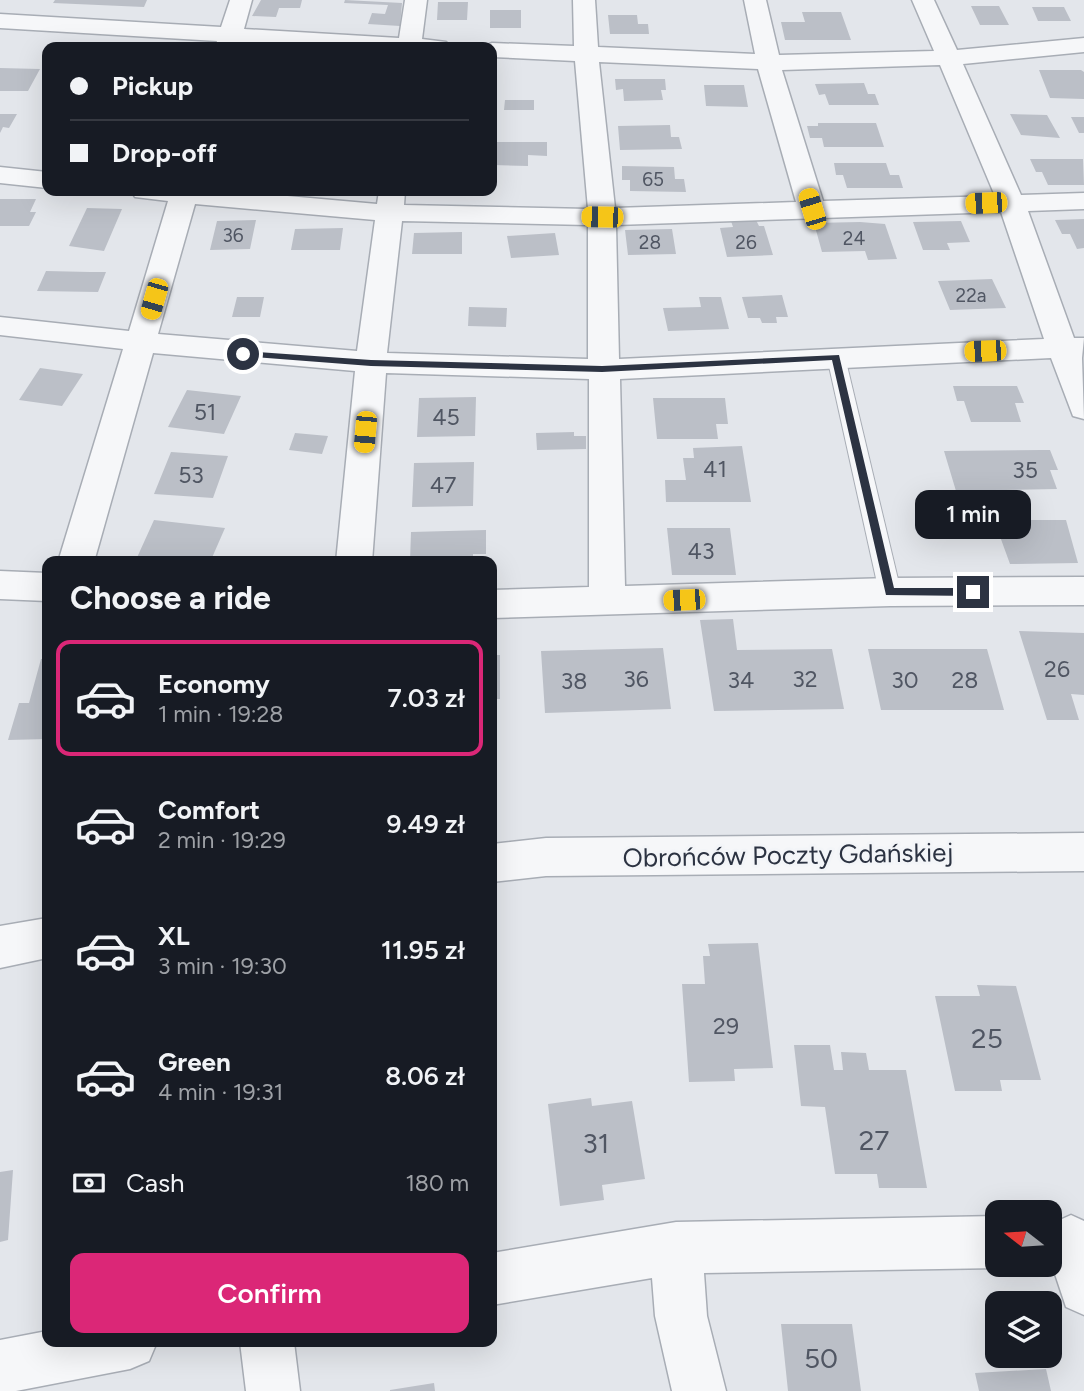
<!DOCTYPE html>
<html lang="en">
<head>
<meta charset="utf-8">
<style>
	:root { --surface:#171b24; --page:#242831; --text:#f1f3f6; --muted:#9ea1a6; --line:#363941; --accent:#db2777 }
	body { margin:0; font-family:Figtree,sans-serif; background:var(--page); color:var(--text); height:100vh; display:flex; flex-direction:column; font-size:26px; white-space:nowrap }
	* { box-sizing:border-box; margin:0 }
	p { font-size:23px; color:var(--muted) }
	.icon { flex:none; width:38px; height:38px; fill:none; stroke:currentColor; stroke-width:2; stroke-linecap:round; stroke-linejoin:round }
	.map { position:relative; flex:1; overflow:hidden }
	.details { position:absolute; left:42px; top:556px; width:455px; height:791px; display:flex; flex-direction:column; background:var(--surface); border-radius:14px; box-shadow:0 7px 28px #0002 }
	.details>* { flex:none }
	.hud { position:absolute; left:42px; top:42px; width:455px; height:154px; border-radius:14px; box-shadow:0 7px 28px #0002; display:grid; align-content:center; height:154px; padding:0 28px; background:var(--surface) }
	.needle { width:46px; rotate:287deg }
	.tools { position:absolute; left:985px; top:1200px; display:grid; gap:14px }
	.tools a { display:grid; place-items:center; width:77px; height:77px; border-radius:14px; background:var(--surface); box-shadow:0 7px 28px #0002; font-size:35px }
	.end { position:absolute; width:32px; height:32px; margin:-16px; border:9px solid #2c3342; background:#fff; box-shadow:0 0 0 4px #fff }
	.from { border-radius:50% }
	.bubble { position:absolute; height:49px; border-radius:14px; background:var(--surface); box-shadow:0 7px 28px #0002; font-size:23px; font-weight:600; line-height:49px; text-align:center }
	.car { position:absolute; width:21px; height:42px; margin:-21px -10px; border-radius:9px; box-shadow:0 0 5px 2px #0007; background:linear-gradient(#f5c518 24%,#345 0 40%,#f5c518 0 76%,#345 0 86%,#f5c518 0) }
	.hud b { display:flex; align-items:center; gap:24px; height:66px; font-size:26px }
	.hud b+b { border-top:2px solid var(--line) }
	.hud i { width:18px; height:18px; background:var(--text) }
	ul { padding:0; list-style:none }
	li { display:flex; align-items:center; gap:21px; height:116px; margin:0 14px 10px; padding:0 14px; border:4px solid transparent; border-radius:14px }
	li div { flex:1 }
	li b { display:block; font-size:26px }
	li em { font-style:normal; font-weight:600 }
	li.active { border-color:var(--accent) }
	li>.icon { width:63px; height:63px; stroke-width:1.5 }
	h2 { padding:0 28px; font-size:32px; line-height:84px }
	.pay { display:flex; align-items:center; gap:18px; height:77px; padding:0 28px; font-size:26px }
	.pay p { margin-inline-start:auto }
	.primary-button { display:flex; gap:14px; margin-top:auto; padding:14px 28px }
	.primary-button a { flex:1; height:80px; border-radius:14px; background:var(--accent); color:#fff; font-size:28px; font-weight:600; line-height:80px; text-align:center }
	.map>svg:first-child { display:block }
	.building { fill:#bbbfc7 }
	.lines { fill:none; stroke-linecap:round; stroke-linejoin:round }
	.lane-casing { stroke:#a8adb5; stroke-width:2 }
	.street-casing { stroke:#a8adb5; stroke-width:3 }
	.lane { fill:#f6f7f9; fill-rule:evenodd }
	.street { fill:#f6f7f9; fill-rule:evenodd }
	.route { fill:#2c3342 }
	.labels { text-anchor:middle; stroke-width:6; stroke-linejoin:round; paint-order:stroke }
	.far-number-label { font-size:19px; fill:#505663 }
	.number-label { font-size:23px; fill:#505663 }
	.street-label { font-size:26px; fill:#2c3342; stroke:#f3f5f8 }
	.near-number-label { font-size:28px; fill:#505663 }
</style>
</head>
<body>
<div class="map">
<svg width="1084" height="1391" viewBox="0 0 1084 1391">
	<rect width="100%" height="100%" fill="#e3e6eb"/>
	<path class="building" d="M 55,0 L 147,0 L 144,7 L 53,3 Z
		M 261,0 L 302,0 L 300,8 L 279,8 L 276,17 L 252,16 Z
		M 345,0 L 402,3 L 400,26 L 368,24 L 372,13 L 385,14 L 388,5 L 344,3 Z
		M 438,2 L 468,2 L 467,20 L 437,20 Z
		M 971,6 L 999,6 L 1009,25 L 980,25 Z
		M 1032,7 L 1064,7 L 1071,21 L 1038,21 Z
		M 490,10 L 521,10 L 521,28 L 490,28 Z
		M 802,12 L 841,12 L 851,40 L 785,40 L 781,22 L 805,22 Z
		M 608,15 L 637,15 L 638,24 L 648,24 L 649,34 L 610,34 Z
		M 0,68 L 40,69 L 28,91 L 0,91 Z
		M 1039,70 L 1081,70 L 1084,72 L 1084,99 L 1050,98 Z
		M 615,79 L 665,79 L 666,90 L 661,90 L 663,100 L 624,101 L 623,89 L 616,90 Z
		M 864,83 L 868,94 L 875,94 L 879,105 L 829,105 L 825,94 L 819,95 L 815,84 Z
		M 704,85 L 744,85 L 748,107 L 706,106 Z
		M 505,100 L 534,100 L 534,110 L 504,110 Z
		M 0,114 L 17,114 L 9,128 L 3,127 L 0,133 Z
		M 1010,114 L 1047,115 L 1060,138 L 1021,135 Z
		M 1071,117 L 1084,117 L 1084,133 L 1079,133 Z
		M 818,123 L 876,123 L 884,147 L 824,147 L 822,138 L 810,138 L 807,126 L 818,126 Z
		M 670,125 L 671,137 L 679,137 L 682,149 L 620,150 L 618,126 Z
		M 495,142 L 547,142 L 547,156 L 528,155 L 528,166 L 493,165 Z
		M 1030,159 L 1083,159 L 1084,185 L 1048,185 L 1042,172 L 1036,172 Z
		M 834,163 L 886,163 L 890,175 L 899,175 L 903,188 L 847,188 L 843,175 L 836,175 Z
		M 622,166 L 674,167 L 675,179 L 684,179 L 686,192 L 630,191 L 630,180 L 622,180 Z
		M 420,191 L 455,191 L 455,194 L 420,195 Z
		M 0,199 L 36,199 L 30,212 L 36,212 L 29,226 L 0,226 Z
		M 87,208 L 122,209 L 104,251 L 69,246 Z
		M 1084,219 L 1084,248 L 1077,249 L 1070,234 L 1062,234 L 1055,220 Z
		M 256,220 L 250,249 L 210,250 L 217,221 Z
		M 756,220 L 759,226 L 764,226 L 773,255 L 727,257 L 720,228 L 733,227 L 731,221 Z
		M 961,221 L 970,242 L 947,243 L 950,250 L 923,250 L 913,222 Z
		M 860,222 L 885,224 L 897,259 L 868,260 L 865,251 L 822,252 L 814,223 Z
		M 343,228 L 340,250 L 291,250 L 295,229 Z
		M 672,229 L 676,254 L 628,255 L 625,230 Z
		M 462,232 L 462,254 L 412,254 L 414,233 Z
		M 555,233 L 559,255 L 511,258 L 507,236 Z
		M 46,271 L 90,272 L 106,272 L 98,292 L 37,291 Z
		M 992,279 L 1006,308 L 950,310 L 938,281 Z
		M 782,295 L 788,317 L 776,317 L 777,323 L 762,323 L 760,318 L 748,318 L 742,297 Z
		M 237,297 L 264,297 L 260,317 L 232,317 Z
		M 699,297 L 721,297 L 729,329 L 668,331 L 663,308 L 701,307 Z
		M 469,307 L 507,308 L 506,327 L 468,326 Z
		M 40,368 L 83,374 L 62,406 L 19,400 Z
		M 953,386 L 1017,386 L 1024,403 L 1015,403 L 1021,422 L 971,422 L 964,401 L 957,401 Z
		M 187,390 L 241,396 L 224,434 L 168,427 Z
		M 476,397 L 475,436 L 417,437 L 419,398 Z
		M 653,398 L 725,398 L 728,424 L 716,424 L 718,439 L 657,439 Z
		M 574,432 L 574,436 L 586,436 L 586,449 L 537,450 L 536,433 Z
		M 295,433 L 328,436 L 322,454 L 289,450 Z
		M 742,446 L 751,502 L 666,502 L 665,480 L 686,480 L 683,458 L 694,458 L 693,448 Z
		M 1042,450 L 1050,450 L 1058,470 L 1050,470 L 1057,489 L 956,491 L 944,451 Z
		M 171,452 L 228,456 L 213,498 L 154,494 Z
		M 474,462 L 473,506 L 412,507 L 414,463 Z
		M 154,520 L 225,528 L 211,560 L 135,562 Z
		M 994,520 L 1066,520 L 1078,563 L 1010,564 Z
		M 667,528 L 730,528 L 736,575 L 672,575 Z
		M 486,530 L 486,554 L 473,554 L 473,562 L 410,562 L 411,532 Z
		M 733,619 L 737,650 L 832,649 L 844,709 L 714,711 L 700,620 Z
		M 1019,631 L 1084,633 L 1084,695 L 1071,694 L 1079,720 L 1047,720 Z
		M 663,648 L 671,709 L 545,713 L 541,651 Z
		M 868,649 L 987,649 L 1004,710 L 881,710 Z
		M 492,655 L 500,655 L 500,699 L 492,699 Z
		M 41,659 L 47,659 L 47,739 L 8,740 L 19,703 L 29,703 Z
		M 758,943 L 773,1068 L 734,1069 L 735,1081 L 689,1082 L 682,984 L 705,984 L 703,956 L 710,956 L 708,944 Z
		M 977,985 L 1016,986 L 1041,1080 L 1000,1080 L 1002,1091 L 955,1091 L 935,996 L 980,996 Z
		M 794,1045 L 830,1045 L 834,1070 L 843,1070 L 841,1052 L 866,1053 L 869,1070 L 906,1070 L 927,1188 L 879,1188 L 877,1174 L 835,1174 L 825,1107 L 801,1106 Z
		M 591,1098 L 592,1106 L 632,1101 L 645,1179 L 602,1185 L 604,1200 L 560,1206 L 548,1104 Z
		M 13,1170 L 8,1240 L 0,1242 L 0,1172 Z
		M 781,1324 L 852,1324 L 861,1391 L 788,1391 Z
		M 1046,1369 L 1051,1391 L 979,1391 L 975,1373 Z
		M 434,1383 L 435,1391 L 390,1391 L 390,1390 Z"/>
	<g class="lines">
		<g class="lane-casing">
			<path id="lane" d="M 836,351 L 845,357 L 901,592 L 898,598 L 882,598 L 879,592 L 827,357 Z"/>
		</g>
		<g class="street-casing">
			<path id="street" d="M 230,0 L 252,0 L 244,29 L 399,38 L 405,0 L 427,0 L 422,39 L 446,42 L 450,47 L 324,47 L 240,42 L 239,47 L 215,47 L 217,41 L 0,28 L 0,14 L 221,27 Z
				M 573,0 L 595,0 L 598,47 L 755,54 L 744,0 L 766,0 L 779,55 L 934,51 L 912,0 L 934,0 L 957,50 L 1084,38 L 1084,52 L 963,64 L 1021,195 L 1084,193 L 1084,209 L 1028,211 L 1074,338 L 1084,338 L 1082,358 L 1084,419 L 1073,416 L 1051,358 L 620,379 L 625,586 L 890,578 L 1084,577 L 1084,605 L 890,606 L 492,618 L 492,590 L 589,587 L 589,379 L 386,373 L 372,562 L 336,562 L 355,371 L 153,353 L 94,562 L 58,562 L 123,349 L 0,335 L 0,317 L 129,331 L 168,201 L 135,197 L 131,191 L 231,191 L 377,204 L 379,191 L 405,191 L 404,205 L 588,209 L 575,61 L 492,57 L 492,47 L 482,47 L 492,43 L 574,46 ZM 599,62 L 758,69 L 796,202 L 615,208 ZM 940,65 L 995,196 L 823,201 L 782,70 ZM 195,204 L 375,220 L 357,351 L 158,334 ZM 1001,212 L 1044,339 L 619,359 L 616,225 ZM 402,221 L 588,225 L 588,359 L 387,353 Z
				M 0,167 L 47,172 L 47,188 L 0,183 Z
				M 0,571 L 47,573 L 47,601 L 0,599 Z
				M 1084,833 L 1084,871 L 546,876 L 492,882 L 492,844 L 546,838 Z
				M 47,918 L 47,958 L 0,968 L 0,926 Z
				M 1071,1215 L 1084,1221 L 1084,1315 L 1066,1307 L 1050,1259 L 1053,1223 Z
				M 998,1216 L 998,1265 L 1004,1265 L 998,1268 L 704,1273 L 707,1316 L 726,1391 L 672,1391 L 655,1316 L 652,1278 L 492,1305 L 492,1253 L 676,1222 Z
				M 47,1331 L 47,1342 L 157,1342 L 149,1361 L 130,1369 L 16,1391 L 0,1391 L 0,1340 Z
				M 240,1342 L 294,1342 L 300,1391 L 246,1391 Z"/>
		</g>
		<use href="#lane" class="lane"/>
		<use href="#street" class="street"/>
	</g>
	<path class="route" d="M 243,351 L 371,360 L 602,366 L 839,355 L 894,588 L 973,588 L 979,592 L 973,596 L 886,595 L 832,360 L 602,372 L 371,366 L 240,356 Z"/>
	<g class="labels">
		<g class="far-number-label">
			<text x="653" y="186">65</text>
			<text x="233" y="242">36</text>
			<text x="854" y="245">24</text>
			<text x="650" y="249">28</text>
			<text x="746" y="249">26</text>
			<text x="971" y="302">22a</text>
		</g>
		<g class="number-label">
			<text x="205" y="420">51</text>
			<text x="446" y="425">45</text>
			<text x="715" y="477">41</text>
			<text x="1025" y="478">35</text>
			<text x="191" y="483">53</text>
			<text x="443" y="493">47</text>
			<text x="701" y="559">43</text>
			<text x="1057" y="677">26</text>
			<text x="636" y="687">36</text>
			<text x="805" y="687">32</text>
			<text x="741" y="688">34</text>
			<text x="905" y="688">30</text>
			<text x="965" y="688">28</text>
			<text x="574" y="689">38</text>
			<text x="726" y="1034">29</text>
		</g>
		<g class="street-label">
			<text transform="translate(788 855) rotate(-1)" y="9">Obrońców Poczty Gdańskiej</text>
		</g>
		<g class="near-number-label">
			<text x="987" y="1048">25</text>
			<text x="874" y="1150">27</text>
			<text x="596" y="1153">31</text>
			<text x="821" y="1368">50</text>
		</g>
	</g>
</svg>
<div class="tools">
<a><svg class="needle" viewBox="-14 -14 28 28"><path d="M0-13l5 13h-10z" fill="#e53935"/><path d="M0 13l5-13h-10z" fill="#9ea1a6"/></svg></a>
<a><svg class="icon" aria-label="layers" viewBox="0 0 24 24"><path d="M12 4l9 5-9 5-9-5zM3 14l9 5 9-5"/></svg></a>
</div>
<i class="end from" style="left:243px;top:354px"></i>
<i class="end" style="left:973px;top:592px"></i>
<div class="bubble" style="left:915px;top:490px;width:116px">1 min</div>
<i class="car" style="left:986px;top:203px;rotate:268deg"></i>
<i class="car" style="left:812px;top:209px;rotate:343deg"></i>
<i class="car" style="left:602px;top:217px;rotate:271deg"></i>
<i class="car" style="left:154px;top:299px;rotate:196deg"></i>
<i class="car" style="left:985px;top:351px;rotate:268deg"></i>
<i class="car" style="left:365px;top:432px;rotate:185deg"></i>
<i class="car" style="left:684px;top:600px;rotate:268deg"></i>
<div class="hud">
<b><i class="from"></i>Pickup</b>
<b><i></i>Drop-off</b>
</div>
<section class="details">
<h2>Choose a ride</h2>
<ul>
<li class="active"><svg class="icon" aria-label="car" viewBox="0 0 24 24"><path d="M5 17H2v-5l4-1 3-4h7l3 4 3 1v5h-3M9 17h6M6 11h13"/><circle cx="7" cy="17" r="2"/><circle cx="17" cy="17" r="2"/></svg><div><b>Economy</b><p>1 min · 19:28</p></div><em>7.03 zł</em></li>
<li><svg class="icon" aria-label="car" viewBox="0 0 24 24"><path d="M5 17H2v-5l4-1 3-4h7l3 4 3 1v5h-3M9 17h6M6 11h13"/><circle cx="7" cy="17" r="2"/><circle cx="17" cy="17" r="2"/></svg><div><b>Comfort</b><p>2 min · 19:29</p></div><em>9.49 zł</em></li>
<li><svg class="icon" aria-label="car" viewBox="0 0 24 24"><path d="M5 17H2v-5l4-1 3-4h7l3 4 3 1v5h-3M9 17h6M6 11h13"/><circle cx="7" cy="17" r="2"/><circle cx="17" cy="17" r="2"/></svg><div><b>XL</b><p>3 min · 19:30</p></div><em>11.95 zł</em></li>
<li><svg class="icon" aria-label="car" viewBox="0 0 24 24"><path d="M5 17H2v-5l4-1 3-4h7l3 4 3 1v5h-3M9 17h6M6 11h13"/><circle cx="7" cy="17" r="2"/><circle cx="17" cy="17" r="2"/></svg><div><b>Green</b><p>4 min · 19:31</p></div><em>8.06 zł</em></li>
</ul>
<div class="pay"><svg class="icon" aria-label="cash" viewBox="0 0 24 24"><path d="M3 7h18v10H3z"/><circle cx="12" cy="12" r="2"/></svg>Cash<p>180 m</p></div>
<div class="primary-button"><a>Confirm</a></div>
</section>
</div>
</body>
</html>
